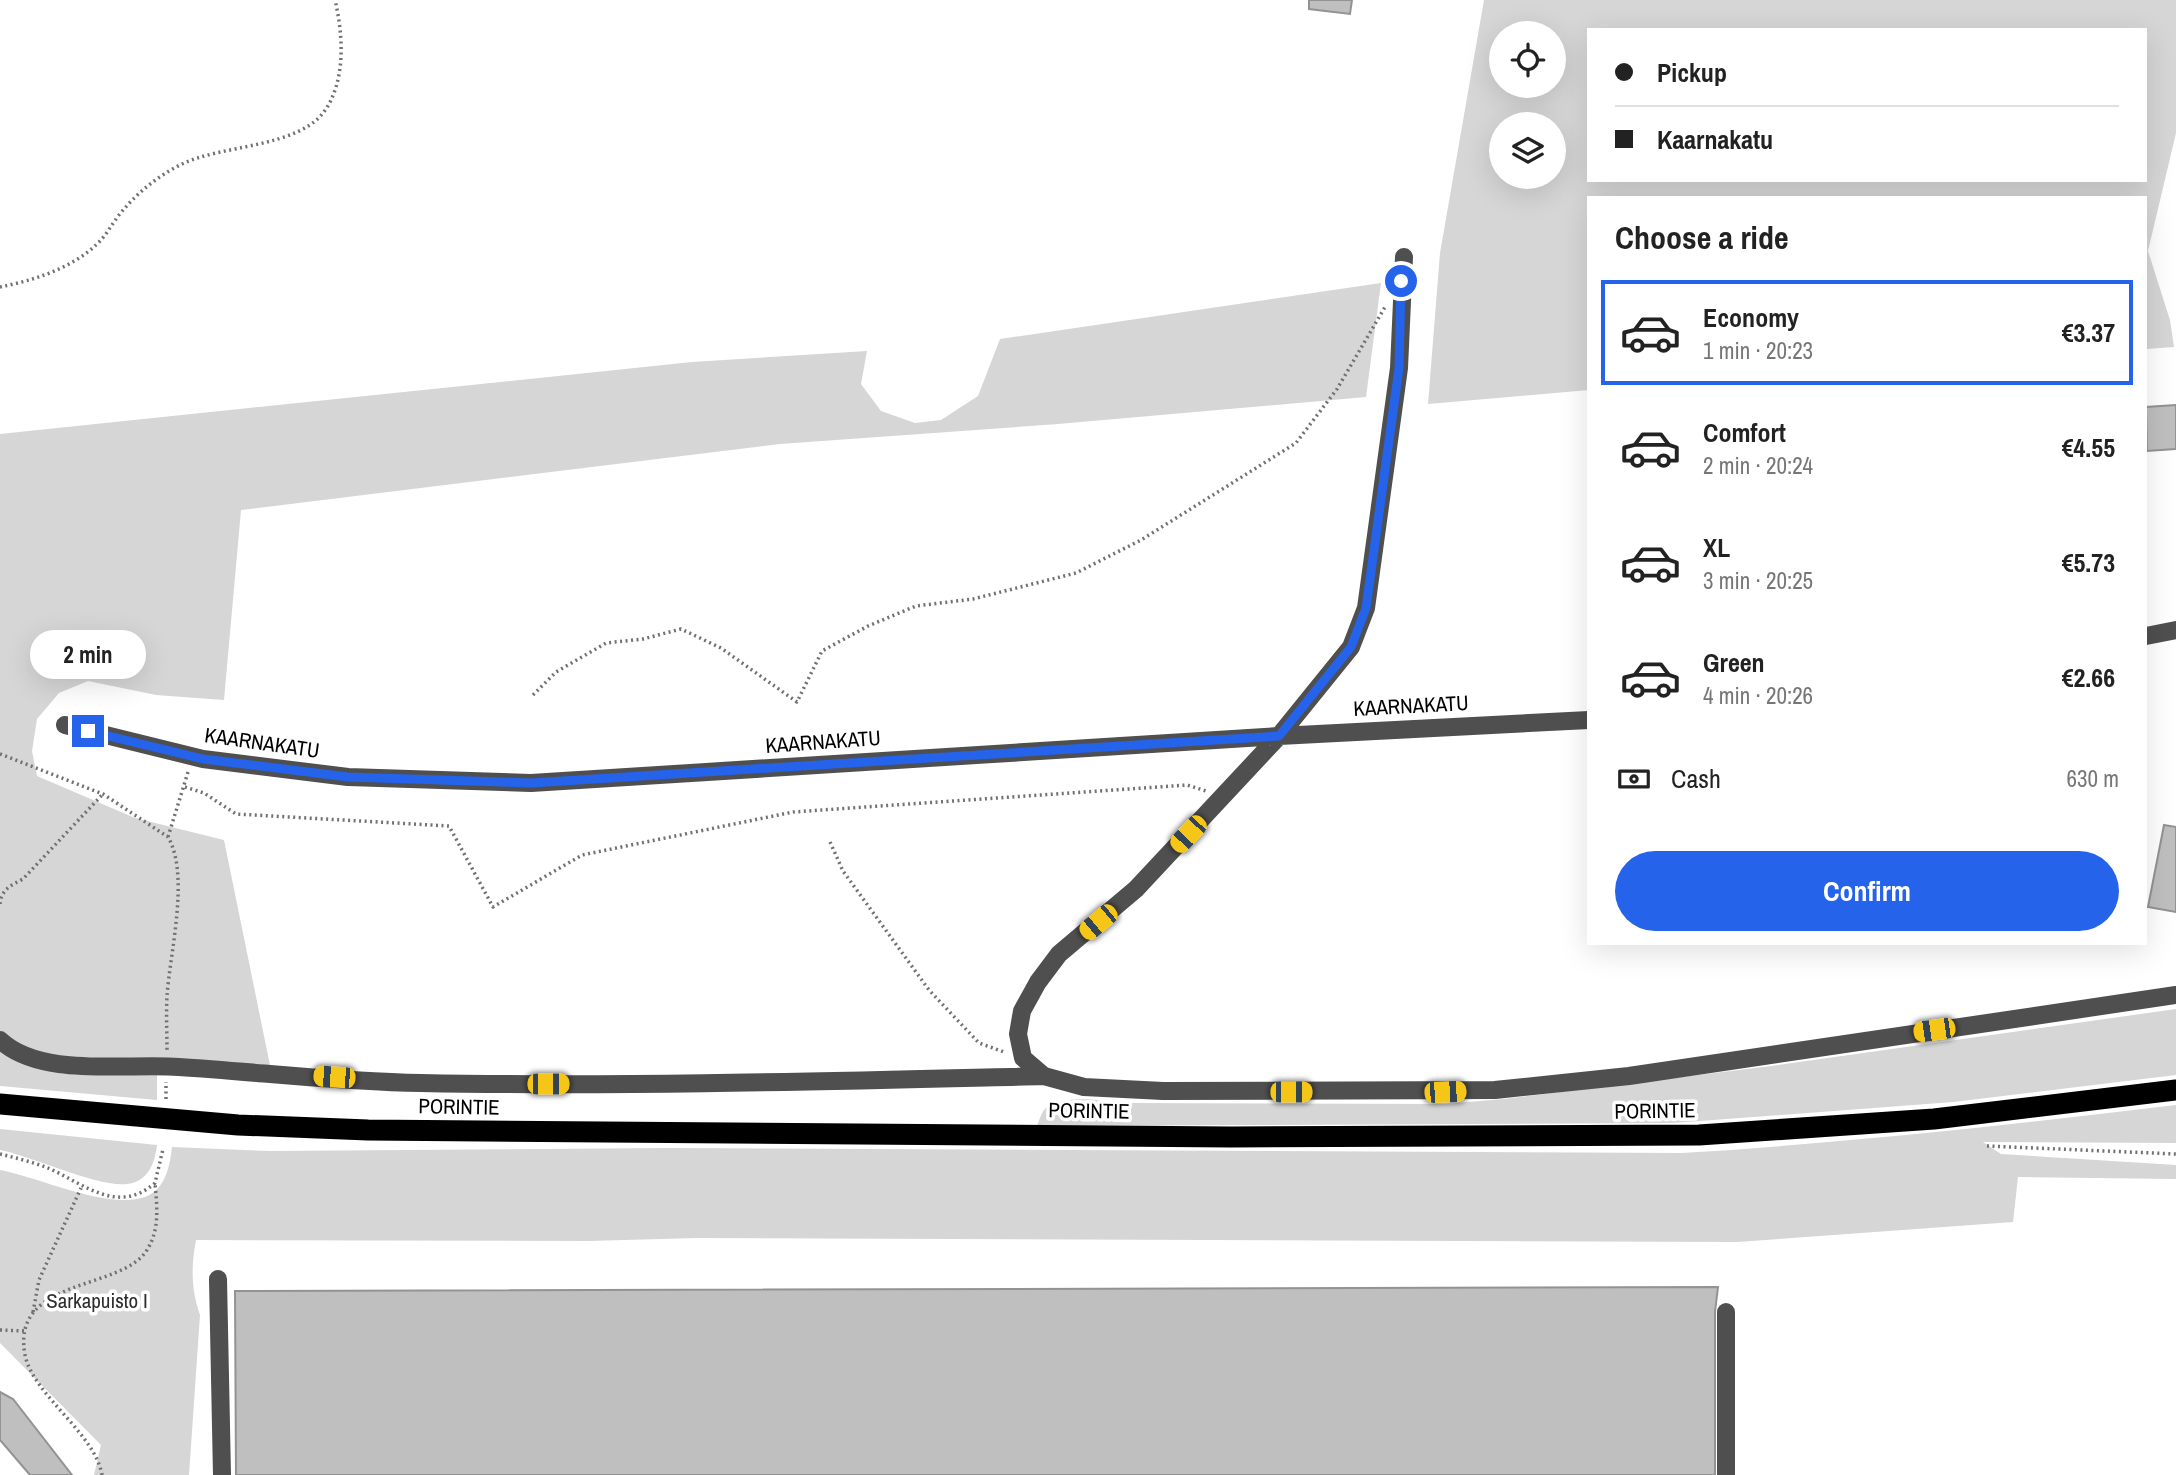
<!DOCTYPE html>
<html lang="en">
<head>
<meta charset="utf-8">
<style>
	:root { --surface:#fff; --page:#f6f6f6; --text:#222; --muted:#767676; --line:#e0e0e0; --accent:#2563eb }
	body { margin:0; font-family:"Archivo Narrow",sans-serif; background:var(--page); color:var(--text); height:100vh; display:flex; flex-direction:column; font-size:26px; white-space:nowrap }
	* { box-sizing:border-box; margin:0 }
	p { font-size:23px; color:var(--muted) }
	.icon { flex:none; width:38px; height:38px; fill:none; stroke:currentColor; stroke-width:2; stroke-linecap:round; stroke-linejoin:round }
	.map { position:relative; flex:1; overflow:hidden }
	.details { position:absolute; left:1587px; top:196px; width:560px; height:749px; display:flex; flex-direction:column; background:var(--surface); border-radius:0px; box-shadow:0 7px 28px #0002 }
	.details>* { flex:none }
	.top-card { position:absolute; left:1587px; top:28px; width:560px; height:154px; border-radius:0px; box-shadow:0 7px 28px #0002; display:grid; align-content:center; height:154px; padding:0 28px; background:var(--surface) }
	.buttons { position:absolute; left:1489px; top:21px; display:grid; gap:14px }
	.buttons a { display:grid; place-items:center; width:77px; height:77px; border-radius:50%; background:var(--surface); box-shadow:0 7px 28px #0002; font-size:35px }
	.end { position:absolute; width:32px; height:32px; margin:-16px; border:9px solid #2563eb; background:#fff; box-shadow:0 0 0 4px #fff }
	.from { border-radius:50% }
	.bubble { position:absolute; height:49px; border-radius:24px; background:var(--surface); box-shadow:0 7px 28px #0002; font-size:23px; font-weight:800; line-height:49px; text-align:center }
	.car { position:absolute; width:21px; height:42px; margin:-21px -10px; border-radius:9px; box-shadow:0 0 5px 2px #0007; background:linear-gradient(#f5c518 24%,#345 0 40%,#f5c518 0 76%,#345 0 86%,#f5c518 0) }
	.top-card b { display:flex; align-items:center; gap:24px; height:66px; font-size:26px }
	.top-card b+b { border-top:2px solid var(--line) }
	.top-card i { width:18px; height:18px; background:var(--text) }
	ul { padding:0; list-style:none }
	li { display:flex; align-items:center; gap:21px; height:105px; margin:0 14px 10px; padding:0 14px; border:4px solid transparent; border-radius:0px }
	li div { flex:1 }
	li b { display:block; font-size:26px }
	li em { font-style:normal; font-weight:800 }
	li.on { border-color:var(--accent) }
	li>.icon { width:63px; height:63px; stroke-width:1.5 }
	h2 { padding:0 28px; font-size:32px; line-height:84px }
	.pay { display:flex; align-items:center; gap:18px; height:77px; padding:0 28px; font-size:26px }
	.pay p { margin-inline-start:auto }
	.action { display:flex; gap:14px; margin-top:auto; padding:14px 28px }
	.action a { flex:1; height:80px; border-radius:42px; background:var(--accent); color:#fff; font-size:28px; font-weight:800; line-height:80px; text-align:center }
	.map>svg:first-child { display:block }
	.green { fill:#d6d6d6; fill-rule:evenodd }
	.building { fill:#bfbfbf; stroke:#939393; stroke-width:2 }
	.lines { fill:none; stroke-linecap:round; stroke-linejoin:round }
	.path { stroke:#717171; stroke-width:3.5; stroke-dasharray:2 3.5; stroke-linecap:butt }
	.minor { stroke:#4f4f4f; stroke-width:18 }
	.highway { stroke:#000; stroke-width:21 }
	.route { stroke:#2563eb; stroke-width:9 }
	.labels { text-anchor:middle; stroke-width:7; stroke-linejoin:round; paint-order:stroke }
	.street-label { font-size:21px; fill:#000; stroke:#fff }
	.park-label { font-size:21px; fill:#2d2d2d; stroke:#fff }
</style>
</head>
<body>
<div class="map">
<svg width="2176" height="1475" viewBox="0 0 2176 1475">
	<rect width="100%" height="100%" fill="#fff"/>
	<path class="green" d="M 1484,0 L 2176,0 L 2176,133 L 2148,251 L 2170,320 L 2174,347 L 2146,349 L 2146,198 L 1589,198 L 1589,390 L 1428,404 L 1440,253 ZM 1589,30 L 2146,30 L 2146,180 L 1589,180 ZM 1502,33 L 1554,33 L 1554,86 L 1502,86 ZM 1502,124 L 1554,124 L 1554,177 L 1502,177 Z
		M 1381,283 L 1366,397 L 1058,424 L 780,444 L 241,510 L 224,700 L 156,695 L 88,681 L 59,693 L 37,719 L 32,751 L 37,776 L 135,818 L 224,840 L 273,1080 L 157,1072 L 157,1100 L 0,1086 L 0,434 L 692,362 L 867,351 L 861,384 L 881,411 L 915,423 L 941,420 L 978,396 L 1000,339 Z
		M 2176,1009 L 2176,1075 L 1953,1102 L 1673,1123 L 1037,1126 C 1039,1121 1041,1114 1044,1110 C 1058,1093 1107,1101 1126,1103 L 1445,1104 L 1503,1099 L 1771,1066 Z
		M 2176,1105 L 2176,1143 L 1983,1142 L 2001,1154 L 2176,1165 L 2176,1179 L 2018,1177 L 2013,1222 L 1737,1242 L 697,1238 L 588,1241 L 196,1240 C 191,1266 191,1289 200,1315 L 189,1475 L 94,1475 L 101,1445 L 0,1343 L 0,1170 C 39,1177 107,1210 145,1197 C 165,1190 170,1166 172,1147 L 269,1151 L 668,1148 L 1682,1153 C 1847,1143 2011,1125 2176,1105 Z
		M 0,1129 L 157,1145 C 155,1163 148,1182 127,1184 C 100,1188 31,1156 0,1150 Z"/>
	<path class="building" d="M 1309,0 L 1352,0 L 1350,14 L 1309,9 Z
		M 2176,405 L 2176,449 L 2147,451 L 2146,407 Z
		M 2164,825 L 2176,827 L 2176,912 L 2148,907 Z
		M 1718,1287 L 1715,1312 L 1715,1475 L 236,1475 L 235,1291 Z
		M 0,1392 L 13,1399 L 72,1475 L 30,1475 L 0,1440 Z"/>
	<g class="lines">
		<path class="path" d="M 0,287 C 35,280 74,268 100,241 C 107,234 112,224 119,215 C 136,194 156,177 180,165 C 220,144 300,149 326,109 C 346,78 343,34 335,0
			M 533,695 L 556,672 L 606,643 L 643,639 L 681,629 L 721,648 L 797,702 L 822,651 L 868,626 L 916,606 L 973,599 L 1076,573 L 1141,540 L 1296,443 L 1337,389 L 1385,307
			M 0,754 L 103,794 L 168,837 C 190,875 170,952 167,996 C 166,1014 167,1032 167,1050
			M 185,787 L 204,793 L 236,814 L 449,826 L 493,907 L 582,855 L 793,812 L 1187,785 L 1206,791
			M 168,837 L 188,772
			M 830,842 L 843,871 L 929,990 L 979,1043 L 1004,1052
			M 0,904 C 1,890 11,885 23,879 L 103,794
			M 166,1099 L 166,1082
			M 1987,1146 L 2176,1154
			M 0,1154 C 16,1158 33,1162 48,1168 C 83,1183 117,1216 155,1183 L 163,1149
			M 33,1312 L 39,1280 L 81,1188
			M 0,1330 L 26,1331
			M 102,1475 C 95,1433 33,1395 25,1355 C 10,1277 122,1291 147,1250 C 160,1229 157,1207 155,1183"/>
		<path class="minor" d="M 1404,257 L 1399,368 L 1366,608 L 1351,647 L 1279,736 L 1136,889 L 1059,954 L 1038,982 L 1022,1011 L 1018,1034 L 1023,1058 L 1044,1076 L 1084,1087 L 1163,1091 L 1495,1090 L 1629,1076 L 2176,995
			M 2146,636 L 2176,630
			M 65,725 L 203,759 L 348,777 L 531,783 L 1279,736 L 1589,720
			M 0,1040 C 40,1078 126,1063 179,1067 C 259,1072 340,1082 421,1083 C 629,1087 836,1081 1044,1076
			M 218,1279 L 222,1475
			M 1726,1475 L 1726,1312"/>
		<path class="highway" d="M 0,1104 L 238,1125 L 368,1130 L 1231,1137 L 1699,1135 L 1934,1119 L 2176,1090"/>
	</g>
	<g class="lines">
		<path class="route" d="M 88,731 L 203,759 L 348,777 L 531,783 L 1279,736 L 1351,647 L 1366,608 L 1399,368 L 1401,281"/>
	</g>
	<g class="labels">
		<g class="street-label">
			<text transform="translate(1411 706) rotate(-3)" y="7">KAARNAKATU</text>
			<text transform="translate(823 742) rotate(-4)" y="7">KAARNAKATU</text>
			<text transform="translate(262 743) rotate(8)" y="7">KAARNAKATU</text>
			<text transform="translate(459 1107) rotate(1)" y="7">PORINTIE</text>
			<text transform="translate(1089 1111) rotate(1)" y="7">PORINTIE</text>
			<text transform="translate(1655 1111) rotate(-1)" y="7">PORINTIE</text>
		</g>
		<g class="park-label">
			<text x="97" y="1308">Sarkapuisto I</text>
		</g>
	</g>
</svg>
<div class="buttons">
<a><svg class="icon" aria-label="locate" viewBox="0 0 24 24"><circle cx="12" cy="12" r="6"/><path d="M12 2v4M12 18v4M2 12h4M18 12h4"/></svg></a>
<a><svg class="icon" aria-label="layers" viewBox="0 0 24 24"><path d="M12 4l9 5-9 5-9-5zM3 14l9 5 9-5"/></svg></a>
</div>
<i class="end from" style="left:1401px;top:281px"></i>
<i class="end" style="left:88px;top:731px"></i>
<div class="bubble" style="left:30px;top:630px;width:116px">2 min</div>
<i class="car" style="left:1188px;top:834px;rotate:223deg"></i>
<i class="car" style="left:1098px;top:922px;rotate:230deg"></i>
<i class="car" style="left:1934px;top:1030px;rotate:262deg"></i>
<i class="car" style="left:334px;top:1077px;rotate:274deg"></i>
<i class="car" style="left:548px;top:1084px;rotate:90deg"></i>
<i class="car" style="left:1291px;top:1092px;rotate:90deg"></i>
<i class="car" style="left:1445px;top:1092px;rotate:88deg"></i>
<div class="top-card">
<b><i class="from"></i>Pickup</b>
<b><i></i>Kaarnakatu</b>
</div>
<section class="details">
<h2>Choose a ride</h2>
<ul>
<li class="on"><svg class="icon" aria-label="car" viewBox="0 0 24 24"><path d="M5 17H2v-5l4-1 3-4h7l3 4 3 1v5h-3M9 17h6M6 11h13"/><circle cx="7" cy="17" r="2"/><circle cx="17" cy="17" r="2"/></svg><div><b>Economy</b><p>1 min · 20:23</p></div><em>€3.37</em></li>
<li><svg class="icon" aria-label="car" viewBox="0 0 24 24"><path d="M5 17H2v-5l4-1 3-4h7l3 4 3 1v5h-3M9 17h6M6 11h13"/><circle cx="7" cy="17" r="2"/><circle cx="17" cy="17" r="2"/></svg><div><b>Comfort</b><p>2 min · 20:24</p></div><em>€4.55</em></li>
<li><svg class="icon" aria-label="car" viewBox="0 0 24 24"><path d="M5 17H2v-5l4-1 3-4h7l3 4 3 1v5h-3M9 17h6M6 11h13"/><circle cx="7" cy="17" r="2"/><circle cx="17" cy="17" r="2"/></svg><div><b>XL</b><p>3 min · 20:25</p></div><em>€5.73</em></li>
<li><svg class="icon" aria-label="car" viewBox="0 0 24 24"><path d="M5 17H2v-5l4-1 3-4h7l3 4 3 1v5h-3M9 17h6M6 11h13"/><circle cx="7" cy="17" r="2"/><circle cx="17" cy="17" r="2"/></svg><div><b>Green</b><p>4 min · 20:26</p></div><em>€2.66</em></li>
</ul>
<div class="pay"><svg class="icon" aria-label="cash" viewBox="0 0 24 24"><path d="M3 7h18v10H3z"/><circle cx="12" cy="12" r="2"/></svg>Cash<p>630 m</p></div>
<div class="action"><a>Confirm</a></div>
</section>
</div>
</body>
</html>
